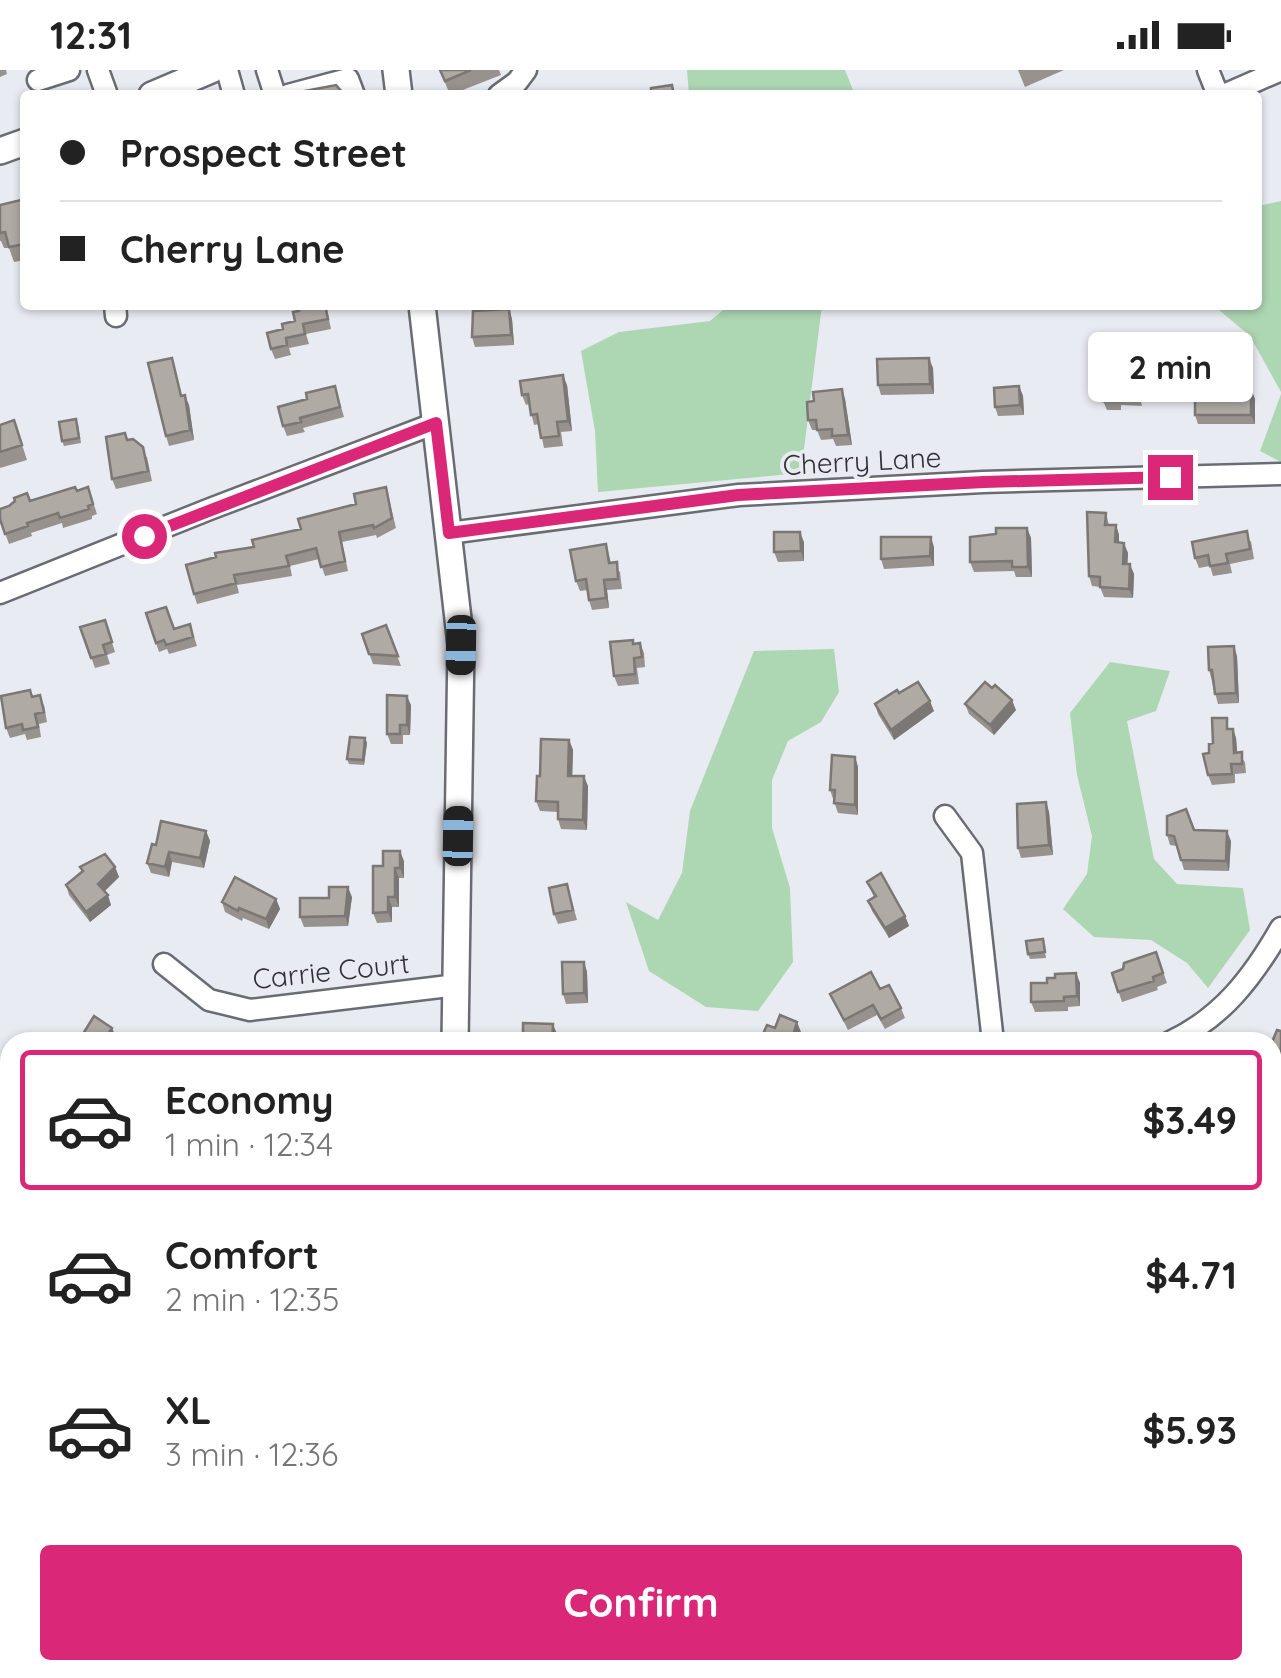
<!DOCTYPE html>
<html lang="en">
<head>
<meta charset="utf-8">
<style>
	:root { --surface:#fff; --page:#f6f6f6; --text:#222; --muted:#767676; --line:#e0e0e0; --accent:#db2777 }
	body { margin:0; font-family:Quicksand,sans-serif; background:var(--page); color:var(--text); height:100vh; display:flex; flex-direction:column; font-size:38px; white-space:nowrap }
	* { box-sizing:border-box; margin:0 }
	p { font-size:32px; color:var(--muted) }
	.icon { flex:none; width:55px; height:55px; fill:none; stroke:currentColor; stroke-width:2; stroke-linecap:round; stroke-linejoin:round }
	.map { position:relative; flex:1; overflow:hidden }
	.sheet { position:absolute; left:0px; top:962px; width:1282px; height:648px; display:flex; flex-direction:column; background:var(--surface); border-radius:30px 30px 0 0; box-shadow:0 2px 8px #0004 }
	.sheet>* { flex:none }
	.hud { position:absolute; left:20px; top:20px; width:1242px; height:220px; border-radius:10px; box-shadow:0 2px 8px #0004; display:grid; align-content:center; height:220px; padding:0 40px; background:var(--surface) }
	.end { position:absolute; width:45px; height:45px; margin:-22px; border:12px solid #db2777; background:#fff; box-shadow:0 0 0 5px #fff }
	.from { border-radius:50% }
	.bubble { position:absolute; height:70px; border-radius:10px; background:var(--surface); box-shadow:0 2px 8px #0004; font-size:32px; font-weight:800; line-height:70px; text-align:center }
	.car { position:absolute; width:30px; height:60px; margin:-30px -15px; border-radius:12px; box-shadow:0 0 8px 2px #0007; background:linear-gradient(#222 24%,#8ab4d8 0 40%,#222 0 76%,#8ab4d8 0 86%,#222 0) }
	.hud b { display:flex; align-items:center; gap:35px; height:95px; font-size:38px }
	.hud b+b { border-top:2px solid var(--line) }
	.hud i { width:25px; height:25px; background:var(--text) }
	ul { padding:18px 0 0; list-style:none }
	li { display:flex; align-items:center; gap:30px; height:140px; margin:0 20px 15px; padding:0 20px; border:5px solid transparent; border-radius:10px }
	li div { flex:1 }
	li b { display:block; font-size:38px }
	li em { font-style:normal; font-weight:800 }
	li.selected { border-color:var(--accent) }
	li>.icon { width:90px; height:90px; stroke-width:1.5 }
	.action { display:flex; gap:20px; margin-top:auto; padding:20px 40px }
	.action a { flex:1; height:115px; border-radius:10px; background:var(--accent); color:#fff; font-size:40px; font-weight:800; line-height:115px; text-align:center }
	.status { display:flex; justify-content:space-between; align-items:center; height:70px; padding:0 50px; background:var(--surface); direction:ltr }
	.status svg { height:28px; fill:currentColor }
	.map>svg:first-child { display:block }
	.green { fill:#add6b2 }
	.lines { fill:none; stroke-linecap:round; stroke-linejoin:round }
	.minor-casing { stroke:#6a6c73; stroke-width:25 }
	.major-casing { stroke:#6a6c73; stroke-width:30 }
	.minor { stroke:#fff; stroke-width:20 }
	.major { stroke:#fff; stroke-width:25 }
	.wall { fill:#97928e }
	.shaded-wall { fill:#7b7774 }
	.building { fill:#b0aaa5; stroke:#7b7774; stroke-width:2.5 }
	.route { stroke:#db2777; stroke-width:12 }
	.labels { text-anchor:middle; stroke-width:8; stroke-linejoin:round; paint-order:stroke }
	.street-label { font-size:28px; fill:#313235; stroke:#e9ebf2 }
</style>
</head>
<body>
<div class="status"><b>12:31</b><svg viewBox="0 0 49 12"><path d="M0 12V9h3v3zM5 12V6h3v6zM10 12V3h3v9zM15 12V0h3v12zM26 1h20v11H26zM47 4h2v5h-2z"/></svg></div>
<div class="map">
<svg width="1281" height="1608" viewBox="0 0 1281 1608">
	<rect width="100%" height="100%" fill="#e9ebf2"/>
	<path class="green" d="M 687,0 L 845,0 L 855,25 L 689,25 Z
		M 1281,131 L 1281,322 L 1250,266 L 1219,240 L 1132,235 L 1258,235 L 1258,136 Z
		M 729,235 L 822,235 L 801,403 L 598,422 L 595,361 L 581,281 L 619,262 L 710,251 Z
		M 1281,324 L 1281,392 L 1260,381 Z
		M 834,579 L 839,622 L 821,652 L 788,671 L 772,710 L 772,758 L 790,818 L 793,892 L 758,941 L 706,937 L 649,901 L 626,832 L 658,850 L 682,803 L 690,741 L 754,581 Z
		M 1110,592 L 1170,601 L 1156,641 L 1127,651 L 1154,789 L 1177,814 L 1243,818 L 1250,860 L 1208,918 L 1187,893 L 1151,870 L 1094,867 L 1063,839 L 1087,804 L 1092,766 L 1077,705 L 1070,643 Z
		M 1281,1154 L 1281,1268 L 1276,1291 L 1281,1291 L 1281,1350 L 1273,1355 L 1272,1155 Z
		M 1273,1404 L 1281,1408 L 1281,1473 L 1273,1493 Z
		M 1273,1494 L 1281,1501 L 1281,1592 L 1278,1600 L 1254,1608 L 894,1608 L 895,1600 L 1272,1600 Z"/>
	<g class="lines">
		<g class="minor-casing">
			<path id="minor" d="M 98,0 L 107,25
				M 227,0 L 234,25
				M 267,0 L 275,25
				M 1208,0 L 1218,25
				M 38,10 L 69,0
				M 288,25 L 348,9 L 354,25
				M 499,25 L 517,12 L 526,0
				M 1224,25 L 1281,0
				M 115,235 L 116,246
				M 449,463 L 739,425 L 983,412 L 1281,404
				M 0,523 L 210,439 L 436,353
				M 945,746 L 972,783 L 993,972
				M 164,894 L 209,930 L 250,940 L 457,915
				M 1170,972 C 1222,948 1253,907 1281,858
				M 744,1600 L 759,1600"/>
		</g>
		<g class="major-casing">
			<path id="major" d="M 396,0 L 399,25
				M 152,25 L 211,0
				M 0,81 L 25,72
				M 422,235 L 461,575 L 455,972
				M 319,1608 L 323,1600"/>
		</g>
		<use href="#minor" class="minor"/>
		<use href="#major" class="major"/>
	</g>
	<path class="wall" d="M 0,0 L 6,0 L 7,4 L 0,7 Z
		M 440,0 L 499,0 L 501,5 L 450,25 Z
		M 1018,0 L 1064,0 L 1025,17 Z
		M 25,129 L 25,190 L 14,192 L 9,178 L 4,178 L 1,171 L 0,171 L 0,135 Z
		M 298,235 L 326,235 L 331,259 L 306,264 L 309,274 L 289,278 L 291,285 L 275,289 L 271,279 L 283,259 L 295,251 L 299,241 Z
		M 509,239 L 512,249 L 514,275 L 475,277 L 472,267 Z
		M 172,288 L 182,326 L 189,335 L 194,370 L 169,376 L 166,366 Z
		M 1144,290 L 1147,299 L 1147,306 L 1216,319 L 1251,319 L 1255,329 L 1255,354 L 1198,354 L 1195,345 L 1195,331 L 1141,332 L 1142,336 L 1121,335 L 1121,340 L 1107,340 L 1103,331 L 1120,304 Z
		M 933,298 L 934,324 L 881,325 L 878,315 Z
		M 567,315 L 572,361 L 561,362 L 563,376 L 544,378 L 539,354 L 534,355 L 529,334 L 526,335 L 522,325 Z
		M 335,316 L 344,347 L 303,358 L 305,362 L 287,366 L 283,356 L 307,329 Z
		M 1019,316 L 1023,326 L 1024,345 L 998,346 L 995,337 Z
		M 845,329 L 852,375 L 836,376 L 833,369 L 821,370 L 817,360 L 812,360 L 808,350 Z
		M 14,350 L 27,390 L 0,398 L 0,355 Z
		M 78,354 L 81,373 L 64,376 L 62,371 Z
		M 125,363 L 128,370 L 147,387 L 152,411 L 116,419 L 112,409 Z
		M 88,417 L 97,444 L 92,446 L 92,449 L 63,458 L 62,453 L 31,463 L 32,466 L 9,474 L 0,449 L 30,431 Z
		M 386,417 L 396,458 L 377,468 L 376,465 L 342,472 L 348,501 L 325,506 L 319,489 L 290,496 L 292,506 L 237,515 L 239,523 L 197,534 L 194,524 L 254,477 L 301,459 L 356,434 Z
		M 1106,443 L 1109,455 L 1116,455 L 1119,465 L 1119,472 L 1128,483 L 1127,494 L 1134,504 L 1133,528 L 1104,527 L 1100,517 L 1092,516 L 1089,506 Z
		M 1027,458 L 1031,468 L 1032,507 L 1016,507 L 1014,501 L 974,502 L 970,492 Z
		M 1251,471 L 1254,489 L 1230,494 L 1232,503 L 1213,506 L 1210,496 L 1199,498 L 1195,488 Z
		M 804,472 L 804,491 L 778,492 L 774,482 Z
		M 606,474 L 611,493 L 620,502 L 622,519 L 607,520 L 609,538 L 592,540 L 589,530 L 588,520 L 580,521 L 576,511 Z
		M 934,477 L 934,496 L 884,499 L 881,489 Z
		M 146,543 L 174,559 L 190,554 L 197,576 L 169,584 L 167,579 L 159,582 Z
		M 105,550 L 115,582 L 107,585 L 110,594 L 95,598 L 80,557 Z
		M 386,555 L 401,596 L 373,594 L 362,564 Z
		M 640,573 L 644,583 L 645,597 L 637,598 L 639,614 L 618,616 L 614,606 L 634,574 Z
		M 1237,586 L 1239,633 L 1218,634 L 1209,600 Z
		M 992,618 L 1016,640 L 994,665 L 969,644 L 965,634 Z
		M 30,620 L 33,627 L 44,635 L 47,652 L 39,654 L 41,667 L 27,670 L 25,664 L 10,668 L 6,658 Z
		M 899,623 L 934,641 L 894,670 L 878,644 L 875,634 Z
		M 411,635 L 410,665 L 403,665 L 403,674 L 391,674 L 387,664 Z
		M 1231,659 L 1233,659 L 1236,668 L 1237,683 L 1245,692 L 1246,703 L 1235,704 L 1235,713 L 1212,715 L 1208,705 L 1209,683 L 1213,673 Z
		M 365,668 L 367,673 L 364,695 L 349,694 L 347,689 Z
		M 569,670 L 573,680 L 572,706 L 588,716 L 587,760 L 561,759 L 558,749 L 558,742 L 540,741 L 536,731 L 540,706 Z
		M 855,687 L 858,697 L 858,745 L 838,743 L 830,720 Z
		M 1046,732 L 1049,742 L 1053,785 L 1021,788 L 1018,778 Z
		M 206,761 L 210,771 L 204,798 L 172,792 L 169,807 L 151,803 L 147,793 L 156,775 Z
		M 1167,765 L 1231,771 L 1229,801 L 1184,800 L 1177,776 L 1170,775 Z
		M 404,791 L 404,808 L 399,808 L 399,837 L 392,837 L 392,852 L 377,853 L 373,843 L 383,796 Z
		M 80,797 L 115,797 L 119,807 L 104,821 L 111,835 L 90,852 L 69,825 L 66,815 L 82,802 Z
		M 867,812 L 905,846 L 909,856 L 889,868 L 872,841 L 868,831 L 874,827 Z
		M 567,814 L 577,850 L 558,854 L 554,844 Z
		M 352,827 L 348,856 L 304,857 L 300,847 Z
		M 276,829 L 280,839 L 269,859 L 243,848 L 242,851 L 225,842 L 222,832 Z
		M 1043,869 L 1046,888 L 1030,889 L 1028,884 Z
		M 1156,882 L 1167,913 L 1157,917 L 1158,920 L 1122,932 L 1112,903 L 1123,899 Z
		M 584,892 L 587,902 L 588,933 L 566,934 L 563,924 Z
		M 1076,903 L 1080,913 L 1080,936 L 1068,937 L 1068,941 L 1035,942 L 1031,932 L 1047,913 L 1055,908 Z
		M 880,919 L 901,938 L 905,948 L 885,959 L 877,945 L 848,960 L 830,924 Z
		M 1281,961 L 1281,993 L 1274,989 L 1272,972 Z
		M 0,1152 L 10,1152 L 10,1220 L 1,1220 Z"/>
	<path class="shaded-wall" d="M 509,239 L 512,249 L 514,275 L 511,265 Z
		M 929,288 L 933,298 L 934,324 L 930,314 Z
		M 563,305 L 567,315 L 572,361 L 568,351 Z
		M 1019,316 L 1023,326 L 1024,345 L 1020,335 Z
		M 842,319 L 845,329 L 852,375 L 848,365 Z
		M 1251,319 L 1255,329 L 1255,354 L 1251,345 Z
		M 185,325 L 189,335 L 194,370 L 190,360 Z
		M 1116,455 L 1119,465 L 1119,482 L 1115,472 Z
		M 1027,458 L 1031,468 L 1032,507 L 1028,497 Z
		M 800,462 L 804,472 L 804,491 L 801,481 Z
		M 931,467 L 934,477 L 934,496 L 930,486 Z
		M 1124,473 L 1128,483 L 1127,504 L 1123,494 Z
		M 1130,494 L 1134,504 L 1133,528 L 1129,519 Z
		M 604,510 L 607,520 L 609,538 L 606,528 Z
		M 1234,576 L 1237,586 L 1239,633 L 1236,623 Z
		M 407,626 L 411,635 L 410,665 L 407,655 Z
		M 1012,630 L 1016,640 L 994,665 L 990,655 Z
		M 930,631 L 934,641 L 894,670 L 891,660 Z
		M 1233,659 L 1236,668 L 1238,692 L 1234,683 Z
		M 365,668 L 367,673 L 364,695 L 363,690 Z
		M 569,670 L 573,680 L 572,715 L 568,706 Z
		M 855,687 L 858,697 L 858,745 L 855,735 Z
		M 584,706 L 588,716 L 587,760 L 583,750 Z
		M 1046,732 L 1049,742 L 1053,785 L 1049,775 Z
		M 206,761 L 210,771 L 204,798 L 200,788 Z
		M 1227,761 L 1231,771 L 1229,801 L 1226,791 Z
		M 400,781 L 404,791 L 404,808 L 400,798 Z
		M 169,782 L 172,792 L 169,807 L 165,797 Z
		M 115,797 L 119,807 L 102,824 L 98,814 Z
		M 395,798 L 399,808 L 399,837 L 395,827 Z
		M 348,817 L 352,827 L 348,856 L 345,846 Z
		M 108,825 L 111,835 L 90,852 L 86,842 Z
		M 388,827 L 392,837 L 392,852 L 388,842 Z
		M 276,829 L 280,839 L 269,859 L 266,849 Z
		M 905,846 L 909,856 L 889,868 L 885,858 Z
		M 584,892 L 587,902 L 588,933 L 584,923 Z
		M 1076,903 L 1080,913 L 1080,936 L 1077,926 Z
		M 797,952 L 801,962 L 798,972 L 791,972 Z
		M 553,954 L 557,964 L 556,972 L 552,972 Z
		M 112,958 L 116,967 L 113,972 L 103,972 Z
		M 859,1600 L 862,1600 L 863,1608 L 856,1608 Z"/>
	<path class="building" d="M 440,0 L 471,0 L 445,11 Z
		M 336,15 L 342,22 L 343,25 L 294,25 L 294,23 Z
		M 672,15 L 674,25 L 644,25 L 651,24 L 651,18 Z
		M 25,129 L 25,174 L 9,177 L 5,162 L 0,163 L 0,135 Z
		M 298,235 L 325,235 L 328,249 L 303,254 L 305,264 L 286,268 L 287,275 L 271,279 L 267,263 L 283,259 L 282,254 L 295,251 L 293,242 L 299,241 Z
		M 509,239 L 511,265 L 472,267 L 473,241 Z
		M 172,288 L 181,326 L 185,325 L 190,360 L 166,366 L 148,293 Z
		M 929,288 L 930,314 L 878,315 L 877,289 Z
		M 1119,289 L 1144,290 L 1144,306 L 1212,309 L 1212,319 L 1251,319 L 1251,345 L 1195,345 L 1195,322 L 1138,323 L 1138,326 L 1118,326 L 1118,331 L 1103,331 L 1103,304 L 1120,304 Z
		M 563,305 L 568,351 L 557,352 L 559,366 L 541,368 L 537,344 L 531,345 L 528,324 L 522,325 L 520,311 Z
		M 335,316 L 340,337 L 300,348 L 301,352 L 283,356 L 278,337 L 307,329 L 306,323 Z
		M 1019,316 L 1020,335 L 995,337 L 994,318 Z
		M 842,319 L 848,365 L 832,366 L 832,359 L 817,360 L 816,350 L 808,350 L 807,332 L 814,331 L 813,322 Z
		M 76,349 L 79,368 L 62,371 L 59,352 Z
		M 14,350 L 22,375 L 0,382 L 0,355 Z
		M 125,363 L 127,370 L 133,369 L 143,377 L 148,401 L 112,409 L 106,367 Z
		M 75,417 L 77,421 L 88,417 L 93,434 L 88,436 L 89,439 L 60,448 L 58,443 L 27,453 L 28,456 L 5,464 L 0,449 L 0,439 L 9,436 L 15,431 L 14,428 L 27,423 L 30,431 Z
		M 386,417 L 392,448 L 374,458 L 373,455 L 339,462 L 345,491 L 321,497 L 316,478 L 286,486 L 289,496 L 234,505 L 236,513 L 194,524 L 186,495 L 216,487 L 215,483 L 254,477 L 252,470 L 301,459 L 298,449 L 356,434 L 354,424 Z
		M 1087,442 L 1106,443 L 1105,455 L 1116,455 L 1115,472 L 1124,473 L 1123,494 L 1130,494 L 1129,519 L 1100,517 L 1100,507 L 1089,506 Z
		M 996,458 L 1027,458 L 1028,497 L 1012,497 L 1012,491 L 970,492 L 970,467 L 996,464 Z
		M 1247,461 L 1250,479 L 1226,484 L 1228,493 L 1210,496 L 1208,485 L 1195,488 L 1192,472 Z
		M 774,462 L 800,462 L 801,481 L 774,482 Z
		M 881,467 L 931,467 L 930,486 L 881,489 Z
		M 606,474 L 609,493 L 617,492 L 618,509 L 604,510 L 606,528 L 589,530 L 586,509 L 576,511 L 570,480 Z
		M 166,537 L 174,559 L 190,554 L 193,567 L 166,575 L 164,570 L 156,573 L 146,543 Z
		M 105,550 L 112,572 L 103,575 L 106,584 L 91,588 L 80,557 Z
		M 386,555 L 398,586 L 369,584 L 362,564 Z
		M 633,570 L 633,574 L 640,573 L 642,587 L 634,588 L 635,604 L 614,606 L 610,572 Z
		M 1234,576 L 1236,623 L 1215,624 L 1212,600 L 1209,600 L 1208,577 Z
		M 918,612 L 930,631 L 891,660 L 875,634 L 897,620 L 899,623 Z
		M 985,612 L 992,618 L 995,615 L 1012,630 L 990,655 L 965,634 Z
		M 30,620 L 32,627 L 40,625 L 44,642 L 35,644 L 38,657 L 23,660 L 22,654 L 6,658 L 1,626 Z
		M 387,625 L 407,626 L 407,655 L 400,655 L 400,664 L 387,664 Z
		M 1212,648 L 1227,648 L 1227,659 L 1233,659 L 1234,683 L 1242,682 L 1242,694 L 1231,694 L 1232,704 L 1208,705 L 1203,684 L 1209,683 L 1209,674 L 1213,673 Z
		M 350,667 L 365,668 L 363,690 L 347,689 Z
		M 541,669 L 569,670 L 568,706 L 584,706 L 583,750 L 558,749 L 558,732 L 536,731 L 537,706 L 540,706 Z
		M 832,685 L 855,687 L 855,735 L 834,733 L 835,720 L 830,720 Z
		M 1046,732 L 1049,775 L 1018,778 L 1017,734 Z
		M 1186,739 L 1194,760 L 1227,761 L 1226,791 L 1181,790 L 1174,766 L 1167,765 L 1167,746 Z
		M 161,751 L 206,761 L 200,788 L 169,782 L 165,797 L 147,793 L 152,774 L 156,775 Z
		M 383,781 L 400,781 L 400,798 L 395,798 L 395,827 L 388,827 L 388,842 L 373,843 L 373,796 L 383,796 Z
		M 105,784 L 115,797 L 98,814 L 108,825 L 86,842 L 66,815 L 83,801 L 80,797 Z
		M 881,803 L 905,846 L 885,858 L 868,831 L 876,826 L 867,812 Z
		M 235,807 L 276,829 L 266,849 L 239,838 L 238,841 L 222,832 Z
		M 567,814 L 573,840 L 554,844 L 549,818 Z
		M 329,817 L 348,817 L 345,846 L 300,847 L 300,828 L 329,828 Z
		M 1043,869 L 1045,882 L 1028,884 L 1026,871 Z
		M 1156,882 L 1163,903 L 1153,907 L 1154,911 L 1118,922 L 1112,903 L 1123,899 L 1124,893 Z
		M 562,892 L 584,892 L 584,923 L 563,924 Z
		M 871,902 L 880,919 L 889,915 L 901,938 L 881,949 L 873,935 L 844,950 L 830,924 Z
		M 1076,903 L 1077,926 L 1064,927 L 1064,931 L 1031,932 L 1031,913 L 1047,913 L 1047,908 L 1055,908 L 1055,904 Z
		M 780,945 L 797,952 L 791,972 L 764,972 L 760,971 L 767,955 L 775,958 Z
		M 94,946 L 112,958 L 103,972 L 78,972 Z
		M 523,953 L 553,954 L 552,972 L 523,972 Z
		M 1277,960 L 1281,961 L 1281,984 L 1272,980 L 1272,972 Z
		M 0,1152 L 10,1152 L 10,1209 L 0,1210 Z
		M 111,1600 L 141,1600 L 143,1605 L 164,1600 L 166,1608 L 114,1608 Z
		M 407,1600 L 431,1600 L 457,1607 L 457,1608 L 405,1608 Z
		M 583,1600 L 607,1603 L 606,1608 L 582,1608 Z
		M 827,1600 L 837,1603 L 838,1600 L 859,1600 L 856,1608 L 823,1608 Z"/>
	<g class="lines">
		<path class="route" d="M 144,466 L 436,353 L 449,463 L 738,425 L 984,412 L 1170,407"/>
	</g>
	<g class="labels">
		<g class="street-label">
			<text transform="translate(862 391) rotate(-3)" y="10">Cherry Lane</text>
			<text transform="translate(331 901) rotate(-6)" y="10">Carrie Court</text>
		</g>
	</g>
</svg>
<i class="end from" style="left:144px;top:466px"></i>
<i class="end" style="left:1170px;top:407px"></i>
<div class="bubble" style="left:1088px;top:262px;width:165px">2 min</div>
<i class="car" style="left:461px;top:575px;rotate:181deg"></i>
<i class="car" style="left:458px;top:766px;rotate:1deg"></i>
<div class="hud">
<b><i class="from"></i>Prospect Street</b>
<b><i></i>Cherry Lane</b>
</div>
<section class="sheet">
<ul>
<li class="selected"><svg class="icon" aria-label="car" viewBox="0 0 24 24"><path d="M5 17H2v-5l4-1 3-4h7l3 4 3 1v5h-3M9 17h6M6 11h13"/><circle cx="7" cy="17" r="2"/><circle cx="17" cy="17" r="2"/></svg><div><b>Economy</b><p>1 min · 12:34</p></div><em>$3.49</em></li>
<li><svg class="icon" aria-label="car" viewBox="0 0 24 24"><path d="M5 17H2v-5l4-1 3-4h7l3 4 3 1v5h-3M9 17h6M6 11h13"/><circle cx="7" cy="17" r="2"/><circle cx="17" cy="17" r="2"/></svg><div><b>Comfort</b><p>2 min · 12:35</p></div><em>$4.71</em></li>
<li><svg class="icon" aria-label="car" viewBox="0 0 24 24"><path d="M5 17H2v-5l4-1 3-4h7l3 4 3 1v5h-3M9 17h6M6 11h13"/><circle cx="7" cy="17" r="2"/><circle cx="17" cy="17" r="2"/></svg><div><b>XL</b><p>3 min · 12:36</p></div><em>$5.93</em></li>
</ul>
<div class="action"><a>Confirm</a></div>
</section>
</div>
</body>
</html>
